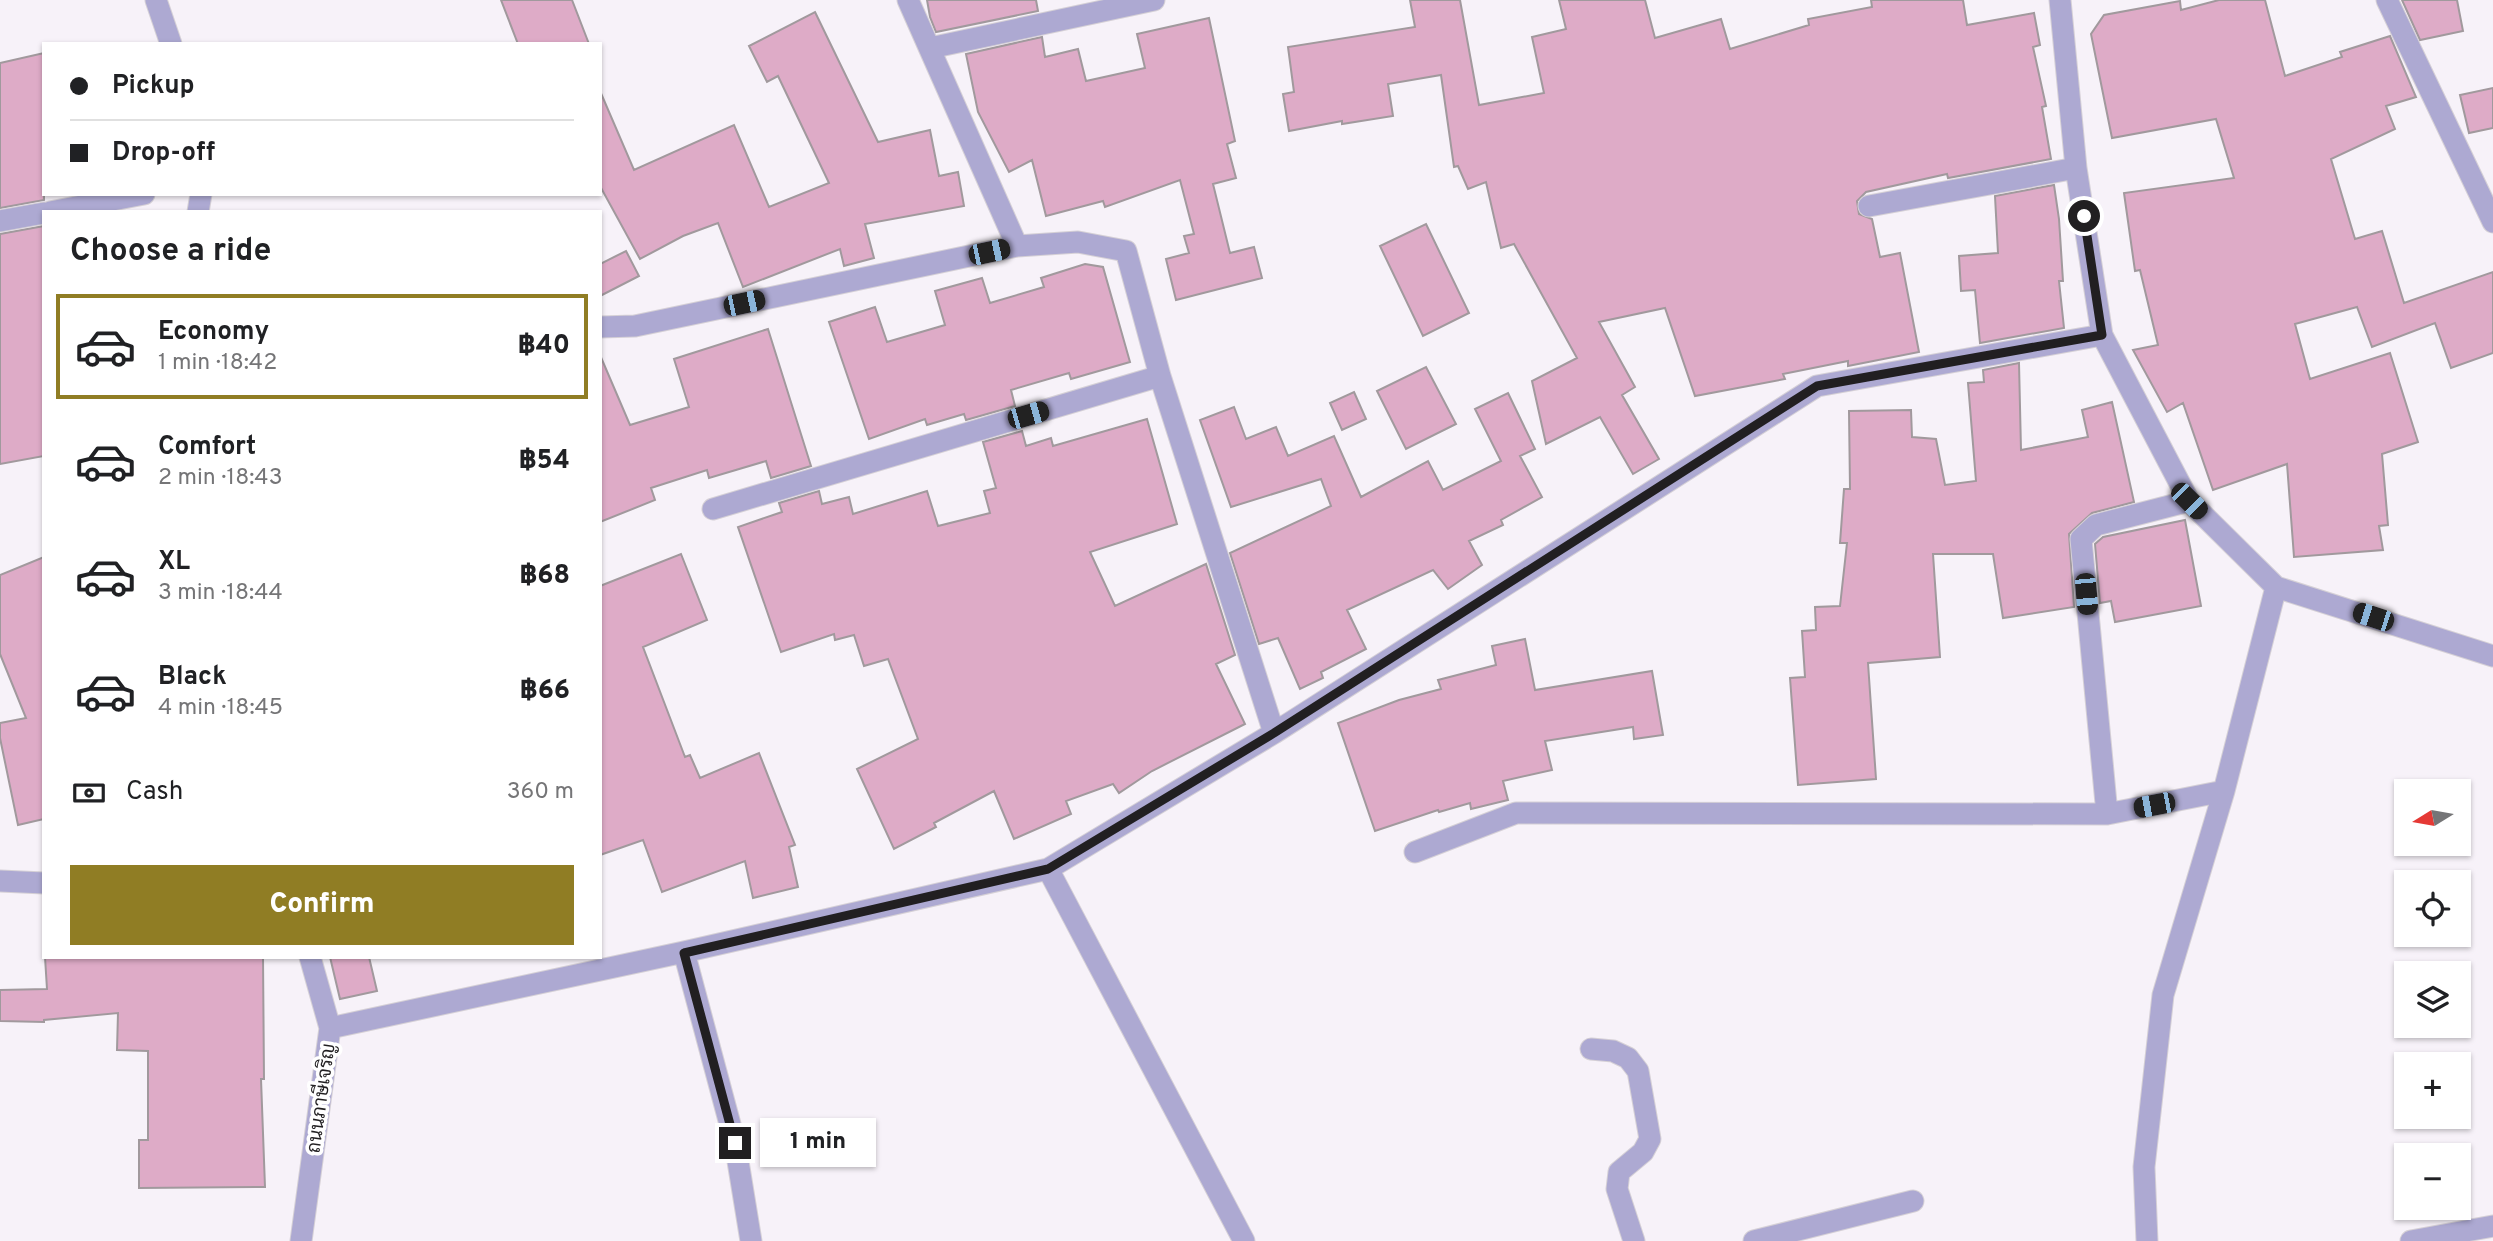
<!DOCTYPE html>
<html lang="en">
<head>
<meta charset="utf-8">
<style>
	:root { --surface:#fff; --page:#f6f6f6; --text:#202124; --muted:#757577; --line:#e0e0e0; --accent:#907d24 }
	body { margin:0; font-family:Overpass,Sarabun,sans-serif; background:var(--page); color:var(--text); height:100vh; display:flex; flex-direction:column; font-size:26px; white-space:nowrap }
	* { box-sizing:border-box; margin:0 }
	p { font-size:23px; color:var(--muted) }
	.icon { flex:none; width:38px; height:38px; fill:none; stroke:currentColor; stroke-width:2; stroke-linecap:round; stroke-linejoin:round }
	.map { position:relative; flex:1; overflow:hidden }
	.details { position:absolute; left:42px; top:210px; width:560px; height:749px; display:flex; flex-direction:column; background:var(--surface); border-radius:0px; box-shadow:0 2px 5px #0004 }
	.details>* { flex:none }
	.hud { position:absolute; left:42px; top:42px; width:560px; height:154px; border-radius:0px; box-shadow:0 2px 5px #0004; display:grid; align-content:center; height:154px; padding:0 28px; background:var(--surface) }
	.needle { width:46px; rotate:259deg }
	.buttons { position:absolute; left:2394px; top:779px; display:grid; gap:14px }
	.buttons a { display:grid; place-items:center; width:77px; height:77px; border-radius:0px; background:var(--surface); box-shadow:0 2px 5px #0004; font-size:35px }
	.end { position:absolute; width:32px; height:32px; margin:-16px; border:9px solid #211f21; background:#fff; box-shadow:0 0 0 4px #fff }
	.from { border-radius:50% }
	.bubble { position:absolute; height:49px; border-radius:0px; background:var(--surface); box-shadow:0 2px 5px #0004; font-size:23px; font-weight:800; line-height:49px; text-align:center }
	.car { position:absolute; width:21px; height:42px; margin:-21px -10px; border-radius:9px; box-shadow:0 0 5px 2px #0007; background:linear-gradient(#222 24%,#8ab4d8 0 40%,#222 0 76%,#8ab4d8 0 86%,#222 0) }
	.hud b { display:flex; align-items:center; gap:24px; height:66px; font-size:26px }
	.hud b+b { border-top:2px solid var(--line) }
	.hud i { width:18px; height:18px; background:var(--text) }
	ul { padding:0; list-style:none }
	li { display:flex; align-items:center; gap:21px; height:105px; margin:0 14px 10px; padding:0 14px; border:4px solid transparent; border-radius:0px }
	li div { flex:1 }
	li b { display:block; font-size:26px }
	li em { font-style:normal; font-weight:800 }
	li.current { border-color:var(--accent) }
	li>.icon { width:63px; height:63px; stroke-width:1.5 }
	h2 { padding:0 28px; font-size:32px; line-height:84px }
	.pay { display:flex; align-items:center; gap:18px; height:77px; padding:0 28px; font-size:26px }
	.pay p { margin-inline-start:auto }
	.primary-button { display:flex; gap:14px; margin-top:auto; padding:14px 28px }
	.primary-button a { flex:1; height:80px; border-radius:0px; background:var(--accent); color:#fff; font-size:28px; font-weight:800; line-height:80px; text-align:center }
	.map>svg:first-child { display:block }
	.building { fill:#deabc7; stroke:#a1999d; stroke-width:2 }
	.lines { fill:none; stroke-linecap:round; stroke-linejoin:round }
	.street-casing { stroke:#d5d0d6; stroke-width:23 }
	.street { stroke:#ada9d2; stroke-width:21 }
	.route { stroke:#211f21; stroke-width:9 }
	.labels { text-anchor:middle; stroke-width:7; stroke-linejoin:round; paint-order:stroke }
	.street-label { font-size:19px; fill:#211f21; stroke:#fff }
</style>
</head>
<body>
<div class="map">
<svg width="2493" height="1241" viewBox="0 0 2493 1241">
	<rect width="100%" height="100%" fill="#f7f2f9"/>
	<path class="building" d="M 501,0 L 572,0 L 589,44 L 518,44 Z
		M 927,0 L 1036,0 L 1038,11 L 936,32 L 930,17 Z
		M 1410,0 L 1460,0 L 1479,105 L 1544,93 L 1532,37 L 1566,29 L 1559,0 L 1645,0 L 1655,38 L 1721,19 L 1730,49 L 1809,25 L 1808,19 L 1872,7 L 1871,0 L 1963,0 L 1967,25 L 2034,13 L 2040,45 L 2033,47 L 2046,106 L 2042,107 L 2051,159 L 1948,178 L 1947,174 L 1866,192 L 1857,201 L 1859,214 L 1872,219 L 1880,257 L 1900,253 L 1919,352 L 1848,366 L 1848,361 L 1783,374 L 1785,379 L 1695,396 L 1665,308 L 1599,322 L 1635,387 L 1622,395 L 1659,459 L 1633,474 L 1600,417 L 1546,444 L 1532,381 L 1577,358 L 1514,244 L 1501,248 L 1486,182 L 1468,189 L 1458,166 L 1454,167 L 1441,75 L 1388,84 L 1393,116 L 1342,124 L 1342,121 L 1289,131 L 1283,94 L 1294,92 L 1288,47 L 1415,27 Z
		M 2219,0 L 2265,0 L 2285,76 L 2342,57 L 2340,52 L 2390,36 L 2416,97 L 2386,106 L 2395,129 L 2331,159 L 2355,239 L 2382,231 L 2404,303 L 2493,272 L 2493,353 L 2451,368 L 2435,323 L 2372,347 L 2357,307 L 2295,324 L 2310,379 L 2390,353 L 2418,442 L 2382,454 L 2388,525 L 2379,526 L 2383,550 L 2294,557 L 2287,464 L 2213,490 L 2183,403 L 2167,412 L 2133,350 L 2158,345 L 2140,270 L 2135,271 L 2124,193 L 2234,178 L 2216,119 L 2112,138 L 2091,34 L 2104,15 L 2180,1 L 2181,10 Z
		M 2402,0 L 2457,0 L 2463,31 L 2420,40 Z
		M 815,12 L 878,142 L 930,130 L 939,176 L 958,172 L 964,206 L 865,224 L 874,258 L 844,266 L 840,249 L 743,287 L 718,223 L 683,236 L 640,259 L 600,186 L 600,91 L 634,170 L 734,125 L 769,207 L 829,183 L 778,76 L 767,82 L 749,46 Z
		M 1209,18 L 1235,141 L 1227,144 L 1236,178 L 1213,184 L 1230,253 L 1254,247 L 1262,278 L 1176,300 L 1166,259 L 1189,253 L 1184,236 L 1194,234 L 1180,180 L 1105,207 L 1103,201 L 1046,216 L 1032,160 L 1009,172 L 978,112 L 966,54 L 1042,37 L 1045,57 L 1078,49 L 1086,81 L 1145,68 L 1137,34 Z
		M 44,53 L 44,200 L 0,208 L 0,63 Z
		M 2493,88 L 2493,128 L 2469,133 L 2460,95 Z
		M 2054,185 L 2059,219 L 2063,281 L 2059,281 L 2064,328 L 1980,343 L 1975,290 L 1961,291 L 1959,256 L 1998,253 L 1995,196 Z
		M 1426,224 L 1469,313 L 1423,336 L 1380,246 Z
		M 44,226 L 44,456 L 0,464 L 0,234 Z
		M 626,251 L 639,276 L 600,296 L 600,264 Z
		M 1085,264 L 1103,267 L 1130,362 L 1071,379 L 1069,373 L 1011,390 L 1015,406 L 966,420 L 964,414 L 927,425 L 925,419 L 869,439 L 829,322 L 875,307 L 887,342 L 945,325 L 935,291 L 982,278 L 990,303 L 1044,287 L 1041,278 Z
		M 768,329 L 811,466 L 771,478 L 766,461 L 709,478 L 707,470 L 651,488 L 655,500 L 600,522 L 600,355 L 630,425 L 689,407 L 674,359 Z
		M 2019,363 L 2021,450 L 2088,437 L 2082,410 L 2112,402 L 2134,502 L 2092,513 L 2069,534 L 2074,607 L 2003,618 L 1993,554 L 1933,554 L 1940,657 L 1868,663 L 1876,779 L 1798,785 L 1790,678 L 1805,677 L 1802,631 L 1816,630 L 1815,607 L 1840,606 L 1847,543 L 1840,543 L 1844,489 L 1850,489 L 1849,411 L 1911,410 L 1912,437 L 1936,439 L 1945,485 L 1976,481 L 1968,383 L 1984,382 L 1983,370 Z
		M 1426,367 L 1456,424 L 1406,449 L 1377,391 Z
		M 1354,392 L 1366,419 L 1342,430 L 1330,403 Z
		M 1508,393 L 1535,449 L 1520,456 L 1542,497 L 1501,520 L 1503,525 L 1469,541 L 1482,565 L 1448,589 L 1433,570 L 1347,610 L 1366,649 L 1321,672 L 1323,678 L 1300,689 L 1278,638 L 1259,644 L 1230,553 L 1331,506 L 1321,479 L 1231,507 L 1200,420 L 1234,407 L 1246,439 L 1276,427 L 1288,456 L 1334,436 L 1361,497 L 1428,461 L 1443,490 L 1501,461 L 1475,409 Z
		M 1147,419 L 1177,524 L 1090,552 L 1115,606 L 1206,564 L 1235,655 L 1216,664 L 1245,724 L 1152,771 L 1119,793 L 1113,784 L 1066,801 L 1071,814 L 1014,839 L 994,791 L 934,823 L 936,827 L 894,849 L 857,769 L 918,739 L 888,659 L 864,666 L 854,635 L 835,640 L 834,634 L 781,652 L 738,527 L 782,512 L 779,503 L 819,491 L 822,504 L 849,497 L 853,514 L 927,491 L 938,526 L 990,513 L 984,491 L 996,488 L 983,442 L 1022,431 L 1026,446 L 1051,438 L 1053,446 Z
		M 2185,520 L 2201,606 L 2115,622 L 2111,601 L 2100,603 L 2095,544 L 2103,537 Z
		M 681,554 L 707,620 L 643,647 L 685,757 L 690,755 L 700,778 L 759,753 L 795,845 L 789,847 L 798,887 L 753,898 L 745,861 L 662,892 L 643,840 L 600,855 L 600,586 Z
		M 44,557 L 44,819 L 18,825 L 0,738 L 0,723 L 26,718 L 0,654 L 0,575 Z
		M 1525,639 L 1535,690 L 1652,671 L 1663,735 L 1634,739 L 1633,727 L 1545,741 L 1552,770 L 1503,781 L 1508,800 L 1471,809 L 1470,803 L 1439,812 L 1438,810 L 1375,831 L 1338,723 L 1399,700 L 1441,689 L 1438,680 L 1496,665 L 1492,646 Z
		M 45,957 L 263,957 L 264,1079 L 261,1079 L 265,1187 L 139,1188 L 139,1140 L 148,1140 L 148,1051 L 117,1050 L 118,1013 L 44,1020 L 44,1022 L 0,1021 L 0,990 L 47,989 Z
		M 330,957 L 369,957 L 377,991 L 340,999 Z"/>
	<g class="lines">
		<g class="street-casing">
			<path id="street" d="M 156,0 L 171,44
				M 908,0 L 1017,246
				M 2060,0 L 2076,168 L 2102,335 L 2189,501 L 2276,587 L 2224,791 L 2163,995 L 2144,1167 L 2147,1241
				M 2387,0 L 2493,222
				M 930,48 L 1154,0
				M 1869,206 L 2076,168
				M 50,212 L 144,194
				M 198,212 L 201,194
				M 0,221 L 44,213
				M 600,327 L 635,326 L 1017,246 L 1078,242 L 1126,251 L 1160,376 L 1274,733
				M 713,509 L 1160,376
				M 2276,587 L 2493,656
				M 2107,814 L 2081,539 L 2096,525 L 2189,501
				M 1415,852 L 1516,813 L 2107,814 L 2224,791
				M 1048,869 L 1244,1241
				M 0,881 L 44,883
				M 684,952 L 735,1143 L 751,1241
				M 330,1028 L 684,952 L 1048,869 L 1274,733 L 1817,386 L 2102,335
				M 1591,1049 L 1613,1051 L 1628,1058 L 1638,1071 L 1650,1139 L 1643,1152 L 1619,1172 L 1617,1189 L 1634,1241
				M 301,1241 L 330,1028 L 310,957
				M 1754,1241 L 1913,1201
				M 2411,1241 L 2493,1226"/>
		</g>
		<use href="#street" class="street"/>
	</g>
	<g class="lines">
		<path class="route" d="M 735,1143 L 684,953 L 1048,869 L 1274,733 L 1817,386 L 2102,335 L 2084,216"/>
	</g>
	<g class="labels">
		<g class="street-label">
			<text transform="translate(320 1098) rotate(-82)" y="7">ถนนภาษีเจริญ</text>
		</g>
	</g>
</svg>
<div class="buttons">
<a><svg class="needle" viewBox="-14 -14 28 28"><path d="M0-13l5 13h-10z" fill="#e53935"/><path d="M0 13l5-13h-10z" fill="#757577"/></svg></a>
<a><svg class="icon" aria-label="locate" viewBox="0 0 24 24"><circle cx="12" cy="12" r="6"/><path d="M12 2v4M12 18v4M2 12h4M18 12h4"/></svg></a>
<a><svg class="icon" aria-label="layers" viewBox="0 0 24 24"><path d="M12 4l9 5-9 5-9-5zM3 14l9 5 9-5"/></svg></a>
<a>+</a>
<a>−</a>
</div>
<i class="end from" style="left:2084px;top:216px"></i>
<i class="end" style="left:735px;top:1143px"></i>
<div class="bubble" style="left:760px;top:1118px;width:116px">1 min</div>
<i class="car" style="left:989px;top:252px;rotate:78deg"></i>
<i class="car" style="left:744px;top:303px;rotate:78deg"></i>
<i class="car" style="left:1028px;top:415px;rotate:74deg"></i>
<i class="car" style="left:2189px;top:501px;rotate:135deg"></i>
<i class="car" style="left:2086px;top:594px;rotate:175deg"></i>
<i class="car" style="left:2373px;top:617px;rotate:288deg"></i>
<i class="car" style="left:2154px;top:805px;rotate:259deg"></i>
<div class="hud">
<b><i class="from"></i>Pickup</b>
<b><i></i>Drop-off</b>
</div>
<section class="details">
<h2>Choose a ride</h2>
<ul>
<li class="current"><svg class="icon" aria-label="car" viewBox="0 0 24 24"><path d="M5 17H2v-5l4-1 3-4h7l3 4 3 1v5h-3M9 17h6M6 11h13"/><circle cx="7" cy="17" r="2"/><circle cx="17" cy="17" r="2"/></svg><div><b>Economy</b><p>1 min · 18:42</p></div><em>฿40</em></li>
<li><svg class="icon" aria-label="car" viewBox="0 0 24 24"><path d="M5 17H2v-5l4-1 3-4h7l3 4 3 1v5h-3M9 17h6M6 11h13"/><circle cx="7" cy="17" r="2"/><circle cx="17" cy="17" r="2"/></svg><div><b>Comfort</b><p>2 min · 18:43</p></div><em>฿54</em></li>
<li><svg class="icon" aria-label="car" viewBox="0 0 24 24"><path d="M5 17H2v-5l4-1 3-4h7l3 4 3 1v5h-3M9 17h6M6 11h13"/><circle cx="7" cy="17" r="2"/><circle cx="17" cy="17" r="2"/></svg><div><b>XL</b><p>3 min · 18:44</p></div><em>฿68</em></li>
<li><svg class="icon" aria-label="car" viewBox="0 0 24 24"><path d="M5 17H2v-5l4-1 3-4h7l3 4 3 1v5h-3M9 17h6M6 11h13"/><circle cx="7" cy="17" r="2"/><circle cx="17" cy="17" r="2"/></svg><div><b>Black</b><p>4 min · 18:45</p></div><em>฿66</em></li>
</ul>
<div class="pay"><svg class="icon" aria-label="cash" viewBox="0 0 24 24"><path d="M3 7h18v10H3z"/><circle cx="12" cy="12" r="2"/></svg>Cash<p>360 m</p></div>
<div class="primary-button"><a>Confirm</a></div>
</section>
</div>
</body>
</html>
